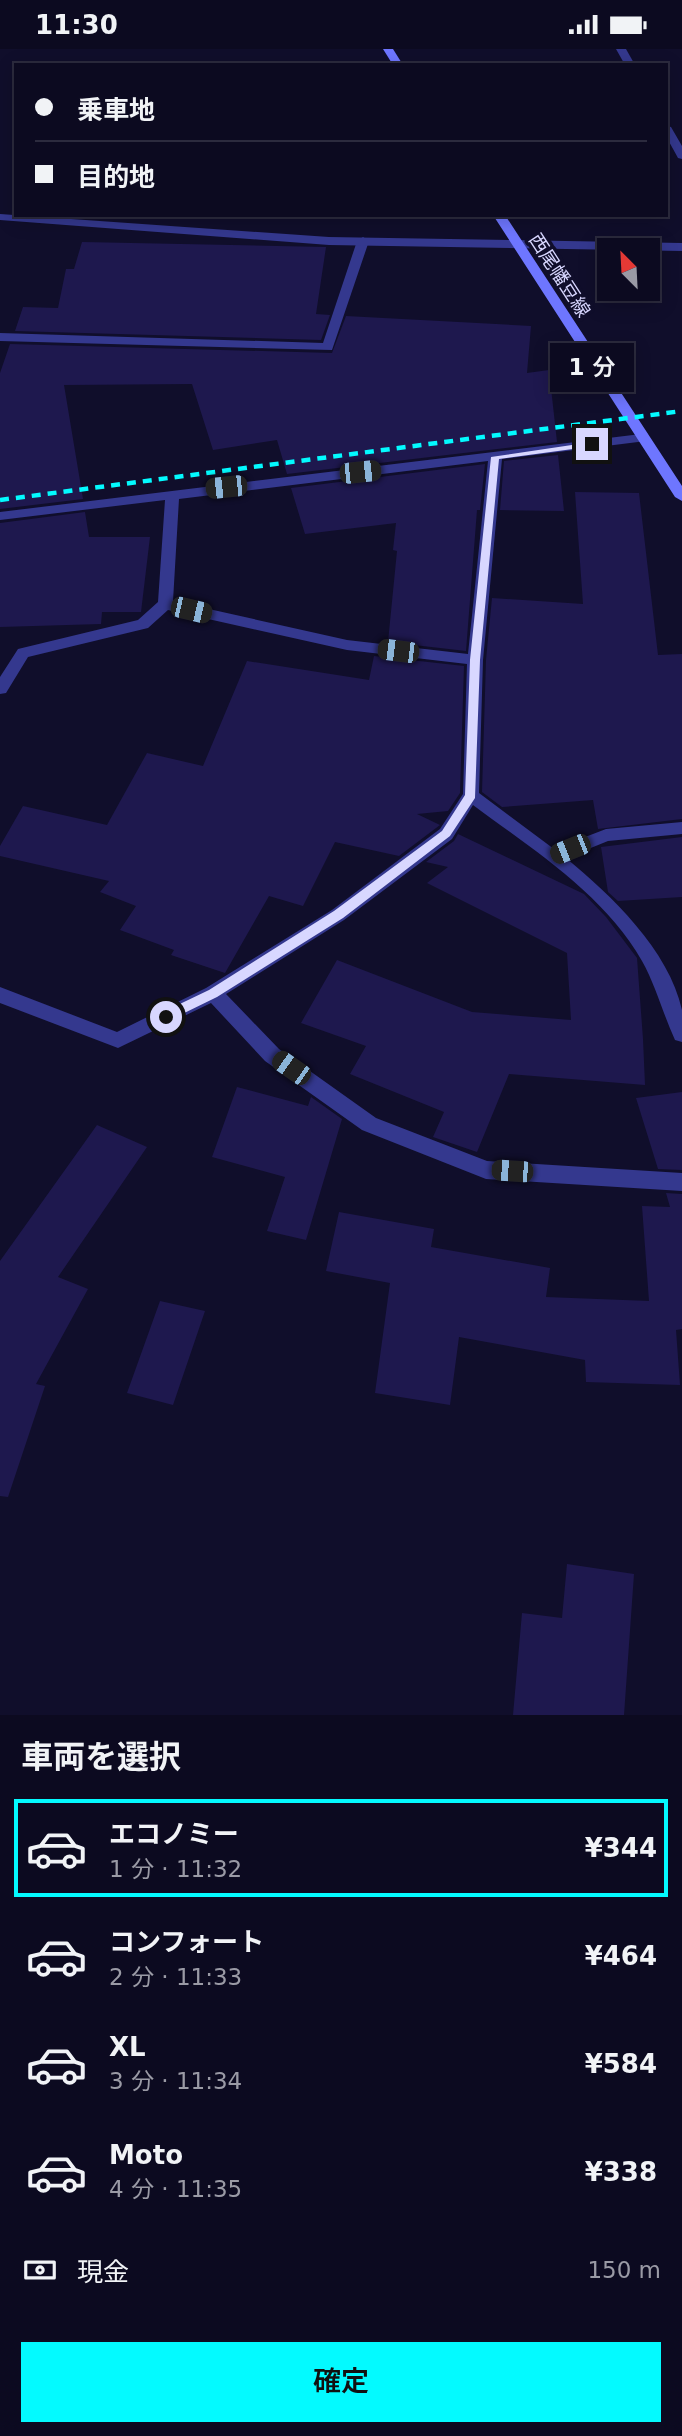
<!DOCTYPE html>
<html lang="ja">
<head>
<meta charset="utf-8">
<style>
	:root { --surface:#0c0a20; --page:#1a182d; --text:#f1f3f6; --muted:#9a9aa5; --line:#2c2b3e; --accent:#03faff }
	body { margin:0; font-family:"DejaVu Sans","Noto Sans JP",sans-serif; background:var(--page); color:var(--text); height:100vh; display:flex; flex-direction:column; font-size:26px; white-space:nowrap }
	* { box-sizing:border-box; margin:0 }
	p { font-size:23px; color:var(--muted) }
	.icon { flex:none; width:38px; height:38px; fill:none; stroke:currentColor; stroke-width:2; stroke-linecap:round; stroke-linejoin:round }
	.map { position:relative; height:1666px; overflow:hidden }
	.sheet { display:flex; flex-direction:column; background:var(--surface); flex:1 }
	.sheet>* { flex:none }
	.banner { position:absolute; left:14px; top:14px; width:654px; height:154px; border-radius:0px; box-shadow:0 4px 18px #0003,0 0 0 2px var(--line); display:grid; align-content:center; height:154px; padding:0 21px; background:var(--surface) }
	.needle { width:46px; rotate:336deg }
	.buttons { position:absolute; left:597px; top:189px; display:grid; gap:14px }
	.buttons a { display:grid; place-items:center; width:63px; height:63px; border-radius:0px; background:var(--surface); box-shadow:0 4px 18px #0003,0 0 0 2px var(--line); font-size:35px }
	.end { position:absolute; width:32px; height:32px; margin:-16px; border:9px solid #d8d7ff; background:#111; box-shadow:0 0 0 4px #111 }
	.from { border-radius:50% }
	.bubble { position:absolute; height:49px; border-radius:0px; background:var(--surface); box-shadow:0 4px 18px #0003,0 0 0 2px var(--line); font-size:23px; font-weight:600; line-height:49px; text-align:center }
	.car { position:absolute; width:21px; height:42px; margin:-21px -10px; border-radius:9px; box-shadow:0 0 5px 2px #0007; background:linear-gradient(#222 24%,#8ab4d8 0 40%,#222 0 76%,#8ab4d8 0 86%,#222 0) }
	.banner b { display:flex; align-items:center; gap:24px; height:66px; font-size:26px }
	.banner b+b { border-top:2px solid var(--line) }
	.banner i { width:18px; height:18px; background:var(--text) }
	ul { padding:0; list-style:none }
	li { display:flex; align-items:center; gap:21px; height:98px; margin:0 14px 10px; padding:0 7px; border:4px solid transparent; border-radius:0px }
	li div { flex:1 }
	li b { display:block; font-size:26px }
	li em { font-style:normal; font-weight:600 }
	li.current { border-color:var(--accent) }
	li>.icon { width:63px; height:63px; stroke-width:1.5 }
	h2 { padding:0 21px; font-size:32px; line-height:84px }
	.pay { display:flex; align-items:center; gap:18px; height:77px; padding:0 21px; font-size:26px }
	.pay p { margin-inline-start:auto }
	.button { display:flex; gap:14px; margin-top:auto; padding:14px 21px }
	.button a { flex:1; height:80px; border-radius:0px; background:var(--accent); color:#111; font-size:28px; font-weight:600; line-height:80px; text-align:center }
	.status { display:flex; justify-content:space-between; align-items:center; height:49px; padding:0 35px; background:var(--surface); direction:ltr }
	.status svg { height:19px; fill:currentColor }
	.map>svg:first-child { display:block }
	.building { fill:#1e184e }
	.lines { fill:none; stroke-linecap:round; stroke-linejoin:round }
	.service { fill:#34388e; fill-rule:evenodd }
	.minor { fill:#34388e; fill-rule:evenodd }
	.secondary { fill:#6e76ff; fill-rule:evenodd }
	.rail { stroke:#03faff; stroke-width:4.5; stroke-dasharray:9 7; stroke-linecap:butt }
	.route { fill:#d8d7ff }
	.labels { text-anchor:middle; stroke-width:7; stroke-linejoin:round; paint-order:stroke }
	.far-street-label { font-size:19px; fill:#d8d7ff; stroke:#100e2b }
</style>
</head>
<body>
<div class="status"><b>11:30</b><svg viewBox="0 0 49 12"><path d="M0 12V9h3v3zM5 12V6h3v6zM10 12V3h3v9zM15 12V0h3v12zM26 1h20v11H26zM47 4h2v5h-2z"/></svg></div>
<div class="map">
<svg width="682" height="1666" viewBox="0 0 682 1666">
	<rect width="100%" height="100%" fill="#100e2b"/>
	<path class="building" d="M 82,193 L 326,198 L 316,265 L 330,266 L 321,291 L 15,282 L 23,258 L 58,259 L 66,220 L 74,220 Z
		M 346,267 L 531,277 L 527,324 L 549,321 L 557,393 L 287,425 L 277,391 L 213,401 L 192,335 L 64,336 L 83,450 L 0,460 L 0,324 L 10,295 L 332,304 Z
		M 558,406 L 564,462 L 500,461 L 504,412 Z
		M 485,415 L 480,461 L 477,461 L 466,602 L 388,593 L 397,502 L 393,501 L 396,474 L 305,485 L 291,439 Z
		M 575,443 L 639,444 L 658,606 L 682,605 L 682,770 L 598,780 L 593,751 L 502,758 L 482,743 L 486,611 L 492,549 L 583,555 Z
		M 85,463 L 89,488 L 150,488 L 141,563 L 102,563 L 101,575 L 0,578 L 0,474 Z
		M 374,607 L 464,617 L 460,744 L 448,762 L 417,765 L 440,776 L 399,807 L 335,793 L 303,857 L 269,847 L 225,924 L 171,906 L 174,901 L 120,881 L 136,857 L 100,843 L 109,832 L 0,807 L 0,797 L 23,757 L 107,776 L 147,704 L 203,717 L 247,612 L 369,631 Z
		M 458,785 L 584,845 L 606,868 L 637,909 L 643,990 L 645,1036 L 509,1025 L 477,1103 L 433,1088 L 444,1063 L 350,1025 L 366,997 L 301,974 L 337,911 L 472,963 L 571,971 L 567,904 L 427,834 L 448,818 L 426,813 L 454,792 Z
		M 682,788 L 682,848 L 618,852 L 608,843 L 601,798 Z
		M 237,1038 L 308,1057 L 311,1048 L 342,1070 L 306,1191 L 267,1182 L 285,1128 L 212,1108 Z
		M 682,1043 L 682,1121 L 658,1120 L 636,1049 Z
		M 97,1076 L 147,1098 L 58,1228 L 88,1240 L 36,1335 L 45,1337 L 8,1448 L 0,1447 L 0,1212 Z
		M 666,1144 L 682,1145 L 682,1280 L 676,1281 L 680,1336 L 586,1333 L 585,1311 L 459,1288 L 450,1356 L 375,1344 L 390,1234 L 326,1222 L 339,1163 L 434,1180 L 431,1198 L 550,1219 L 546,1248 L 649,1252 L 642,1157 L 670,1158 Z
		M 160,1252 L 205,1262 L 173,1356 L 127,1344 Z
		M 567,1515 L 634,1525 L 624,1666 L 513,1666 L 522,1564 L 562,1569 Z"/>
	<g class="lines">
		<path class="service" d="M 363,188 L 369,192 L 332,301 L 0,292 L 0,284 L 323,294 L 357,192 Z"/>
		<path class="minor" d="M 616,0 L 626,0 L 635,16 L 625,16 Z
			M 667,77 L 671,78 L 682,97 L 682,110 L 678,109 L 667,89 Z
			M 0,165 L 329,188 L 682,194 L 682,202 L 329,196 L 0,171 Z
			M 641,385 L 648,389 L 646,392 L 502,410 L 483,611 L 479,744 L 554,800 L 606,780 L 682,773 L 682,785 L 608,792 L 566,809 C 611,846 669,901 682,961 C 682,970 682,983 682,993 L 675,991 C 663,965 656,937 642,912 C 605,846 532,800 473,756 L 452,790 L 344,871 L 226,945 L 279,1000 L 376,1069 L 487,1112 L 682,1124 L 682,1142 L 486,1130 L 362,1081 L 265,1012 L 211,954 L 118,999 L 0,954 L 0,938 L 117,983 L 206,939 L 332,861 L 440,780 L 463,745 L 467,615 L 347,601 L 168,561 L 148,579 L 28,608 L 6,644 L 0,645 L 0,628 L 18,600 L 138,571 L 158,553 L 165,451 L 0,471 L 0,463 ZM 488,412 L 468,605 L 347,591 L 173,552 L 179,450 Z"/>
		<path class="secondary" d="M 383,0 L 393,0 L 403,16 L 393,16 Z
			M 493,166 L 505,166 L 682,437 L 682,452 L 675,448 Z"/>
		<path class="rail" d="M 0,451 L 682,362"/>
	</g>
	<path class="route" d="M 592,393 L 595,397 L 499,410 L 480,611 L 475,749 L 450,787 L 343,869 L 217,948 L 170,971 L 161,971 L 161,964 L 209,941 L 334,862 L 442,782 L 465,746 L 470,611 L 491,408 Z"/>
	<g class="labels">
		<g class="far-street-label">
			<text transform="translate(560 226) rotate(57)" y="7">西尾幡豆線</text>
		</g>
	</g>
</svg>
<div class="buttons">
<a><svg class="needle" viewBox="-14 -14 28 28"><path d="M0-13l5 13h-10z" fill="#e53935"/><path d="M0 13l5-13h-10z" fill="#9a9aa5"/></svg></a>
</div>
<i class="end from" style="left:166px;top:968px"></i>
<i class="end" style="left:592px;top:395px"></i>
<div class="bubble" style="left:550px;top:294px;width:84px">1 分</div>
<i class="car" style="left:360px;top:423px;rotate:84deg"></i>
<i class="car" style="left:226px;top:438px;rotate:264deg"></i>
<i class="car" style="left:191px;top:561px;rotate:103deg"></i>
<i class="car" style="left:398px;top:602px;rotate:277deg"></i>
<i class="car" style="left:570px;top:800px;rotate:248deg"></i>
<i class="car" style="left:291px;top:1019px;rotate:305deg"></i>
<i class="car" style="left:512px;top:1122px;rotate:274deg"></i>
<div class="banner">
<b><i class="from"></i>乗車地</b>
<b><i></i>目的地</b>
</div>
</div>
<section class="sheet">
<h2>車両を選択</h2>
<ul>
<li class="current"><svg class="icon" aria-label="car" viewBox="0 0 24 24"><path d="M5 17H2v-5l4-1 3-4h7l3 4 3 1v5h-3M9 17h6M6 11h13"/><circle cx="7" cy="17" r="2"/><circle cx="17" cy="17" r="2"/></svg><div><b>エコノミー</b><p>1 分 · 11:32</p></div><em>¥344</em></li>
<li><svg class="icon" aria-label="car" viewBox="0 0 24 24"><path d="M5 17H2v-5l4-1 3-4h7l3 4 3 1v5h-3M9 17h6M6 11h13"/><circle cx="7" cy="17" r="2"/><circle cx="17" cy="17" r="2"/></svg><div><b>コンフォート</b><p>2 分 · 11:33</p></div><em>¥464</em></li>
<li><svg class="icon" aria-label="car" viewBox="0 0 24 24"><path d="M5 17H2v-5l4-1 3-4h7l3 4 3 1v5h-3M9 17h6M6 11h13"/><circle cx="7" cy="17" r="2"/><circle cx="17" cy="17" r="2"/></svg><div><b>XL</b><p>3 分 · 11:34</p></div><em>¥584</em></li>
<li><svg class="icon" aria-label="car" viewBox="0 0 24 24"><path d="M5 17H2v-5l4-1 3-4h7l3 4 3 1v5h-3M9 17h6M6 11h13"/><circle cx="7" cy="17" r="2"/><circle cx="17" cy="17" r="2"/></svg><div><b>Moto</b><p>4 分 · 11:35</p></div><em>¥338</em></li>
</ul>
<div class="pay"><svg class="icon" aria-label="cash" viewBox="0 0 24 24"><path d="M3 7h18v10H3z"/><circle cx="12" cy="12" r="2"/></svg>現金<p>150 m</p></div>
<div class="button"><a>確定</a></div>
</section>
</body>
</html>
